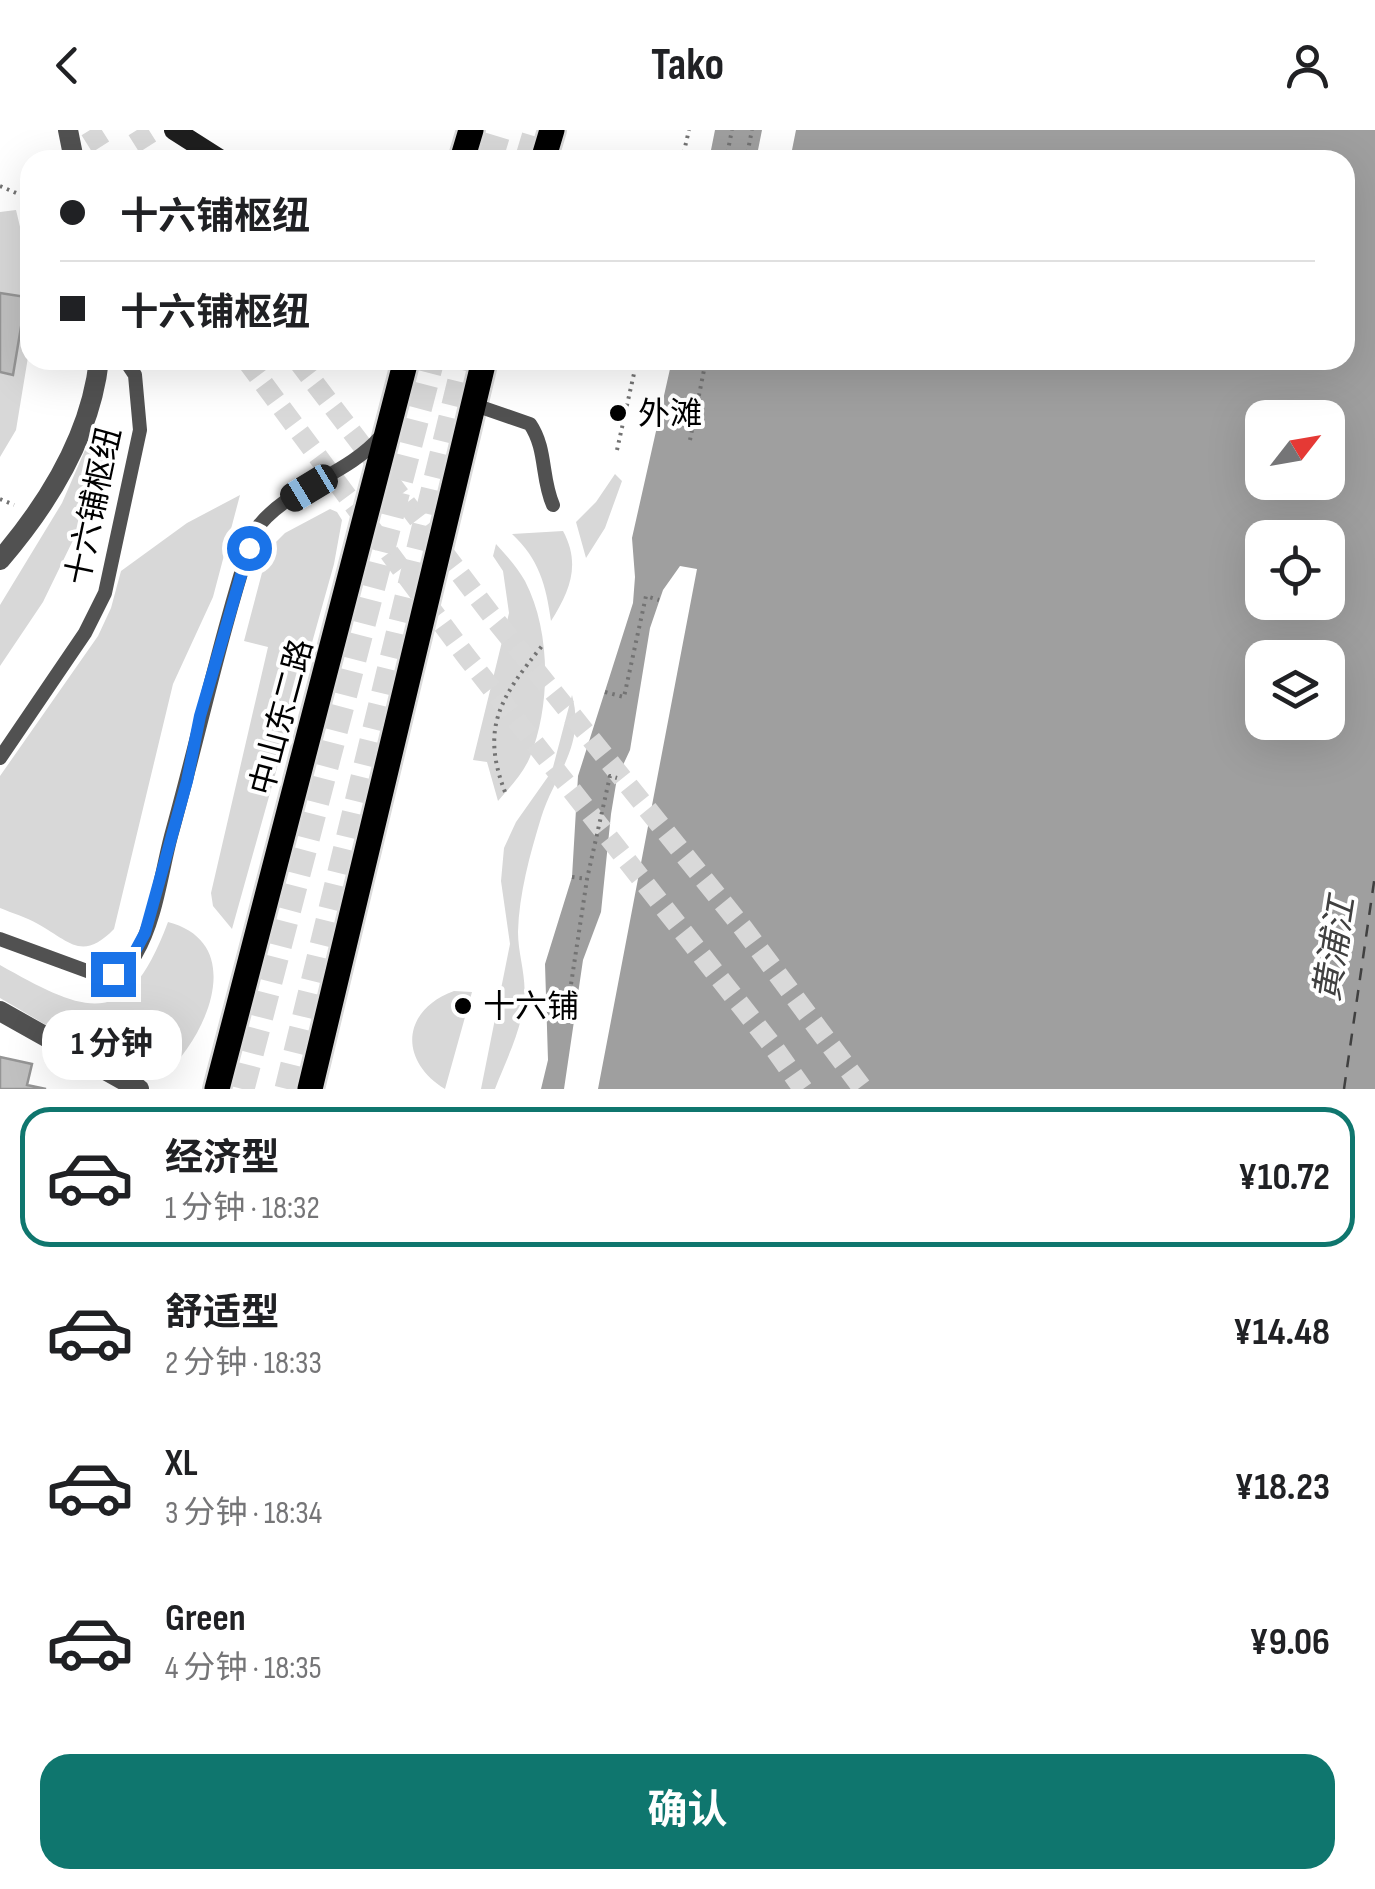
<!DOCTYPE html>
<html lang="zh">
<head>
<meta charset="utf-8">
<style>
	:root { --surface:#fff; --page:#f6f6f6; --text:#202124; --muted:#757577; --line:#e0e0e0; --accent:#0f766e }
	body { margin:0; font-family:"Sofia Sans Condensed","Noto Sans SC",sans-serif; background:var(--page); color:var(--text); height:100vh; display:flex; flex-direction:column; font-size:38px; white-space:nowrap }
	* { box-sizing:border-box; margin:0 }
	p { font-size:32px; color:var(--muted) }
	.icon { flex:none; width:55px; height:55px; fill:none; stroke:currentColor; stroke-width:2; stroke-linecap:round; stroke-linejoin:round }
	.map { position:relative; height:959px; overflow:hidden }
	.details { display:flex; flex-direction:column; background:var(--surface); flex:1 }
	.details>* { flex:none }
	.hud { position:absolute; left:20px; top:20px; width:1335px; height:220px; border-radius:30px; box-shadow:0 10px 40px #0002; display:grid; align-content:center; height:220px; padding:0 40px; background:var(--surface) }
	.needle { width:65px; rotate:59deg }
	.controls { position:absolute; left:1245px; top:270px; display:grid; gap:20px }
	.controls a { display:grid; place-items:center; width:100px; height:100px; border-radius:20px; background:var(--surface); box-shadow:0 10px 40px #0002; font-size:50px }
	.end { position:absolute; width:45px; height:45px; margin:-22px; border:12px solid #1a73e8; background:#fff; box-shadow:0 0 0 5px #fff }
	.from { border-radius:50% }
	.bubble { position:absolute; height:70px; border-radius:30px; background:var(--surface); box-shadow:0 10px 40px #0002; font-size:32px; font-weight:700; line-height:70px; text-align:center }
	.car { position:absolute; width:30px; height:60px; margin:-30px -15px; border-radius:12px; box-shadow:0 0 8px 2px #0007; background:linear-gradient(#222 24%,#8ab4d8 0 40%,#222 0 76%,#8ab4d8 0 86%,#222 0) }
	.hud b { display:flex; align-items:center; gap:35px; height:95px; font-size:38px }
	.hud b+b { border-top:2px solid var(--line) }
	.hud i { width:25px; height:25px; background:var(--text) }
	ul { padding:18px 0 0; list-style:none }
	li { display:flex; align-items:center; gap:30px; height:140px; margin:0 20px 15px; padding:0 20px; border:5px solid transparent; border-radius:30px }
	li div { flex:1 }
	li b { display:block; font-size:38px }
	li em { font-style:normal; font-weight:700 }
	li.active { border-color:var(--accent) }
	li>.icon { width:90px; height:90px; stroke-width:1.5 }
	.button { display:flex; gap:20px; margin-top:auto; padding:20px 40px }
	.button a { flex:1; height:115px; border-radius:30px; background:var(--accent); color:#fff; font-size:40px; font-weight:700; line-height:115px; text-align:center }
	header { display:flex; justify-content:space-between; align-items:center; height:130px; padding:0 40px; background:var(--surface); font-size:45px; font-weight:700 }
	.map>svg:first-child { display:block }
	.green { fill:#d8d8d8 }
	.water { fill:#9f9f9f; fill-rule:evenodd }
	.pier { fill:#fff }
	.lines { fill:none; stroke-linecap:round; stroke-linejoin:round }
	.ferry { stroke:#404040; stroke-width:2.5; stroke-dasharray:12 10; stroke-linecap:butt }
	.building { fill:#c0c0c0; stroke:#959595; stroke-width:2.5 }
	.secondary-tunnel { stroke:#d9d9d9; stroke-width:20; stroke-dasharray:20 10; stroke-linecap:butt }
	.primary-tunnel { stroke:#d9d9d9; stroke-width:25; stroke-dasharray:25 12; stroke-linecap:butt }
	.primary-casing { stroke:#dbdbdb; stroke-width:30 }
	.path { stroke:#737373; stroke-width:4; stroke-dasharray:2.5 5; stroke-linecap:butt }
	.service { stroke:#515151; stroke-width:14 }
	.minor { stroke:#515151; stroke-width:20 }
	.tertiary { stroke:#515151; stroke-width:20 }
	.secondary { stroke:#1e1e1e; stroke-width:20 }
	.primary { stroke:#000; stroke-width:25 }
	.route { stroke:#1a73e8; stroke-width:12 }
	.poi-dot { fill:#000; stroke:#fff; stroke-width:4 }
	.labels { text-anchor:middle; stroke-width:8; stroke-linejoin:round; paint-order:stroke }
	.poi-label { font-size:32px; fill:#000; stroke:#fff; text-anchor:start }
	.street-label { font-size:32px; fill:#000; stroke:#fff }
	.water-label { font-size:35px; font-style:italic; fill:#404040; stroke:#fff }
</style>
</head>
<body>
<header><svg class="icon" aria-label="back" viewBox="0 0 24 24"><path d="M15 5l-7 7 7 7"/></svg>Tako<svg class="icon" aria-label="person" viewBox="0 0 24 24"><circle cx="12" cy="8" r="4"/><path d="M4 21q1-7 8-7t8 7"/></svg></header>
<div class="map">
<svg width="1375" height="959" viewBox="0 0 1375 959">
	<rect width="100%" height="100%" fill="#fff"/>
	<path class="green" d="M 16,80 L 30,139 L 30,215 L 16,300 L 0,327 L 0,82 Z
		M 103,313 L 110,334 L 43,472 L 0,536 L 0,475 L 62,373 L 85,320 Z
		M 615,344 L 622,351 L 605,398 L 586,428 L 576,392 L 596,372 Z
		M 240,365 L 213,467 L 173,554 L 114,799 C 82,832 69,811 38,794 C 26,787 12,783 0,778 L 0,646 L 98,506 L 111,478 L 121,441 L 187,393 Z
		M 330,379 L 337,382 L 342,390 L 334,434 L 232,799 L 213,776 L 211,763 L 268,517 L 244,511 L 268,420 L 285,403 Z
		M 563,401 C 581,434 570,461 551,491 C 546,455 539,429 512,404 Z
		M 496,414 C 507,426 517,437 525,451 C 551,501 551,575 530,627 C 523,644 510,657 498,671 L 487,632 L 473,630 L 509,483 L 503,441 L 493,426 Z
		M 572,565 C 586,616 555,643 541,688 C 530,724 519,764 518,802 C 518,825 527,847 524,871 C 521,902 506,930 495,959 L 481,959 L 510,814 L 501,751 L 504,718 L 516,692 L 552,641 Z
		M 168,792 C 248,813 207,907 164,945 L 126,942 L 0,868 L 0,835 C 87,884 127,902 168,792 Z
		M 454,861 L 472,862 L 445,959 C 398,930 402,880 454,861 Z"/>
	<path class="water" d="M 715,0 L 1375,0 L 1375,959 L 541,959 L 548,930 L 545,834 L 572,747 L 578,646 L 633,473 L 635,447 L 632,408 L 672,230 L 1345,230 L 1345,30 L 709,30 ZM 1262,288 L 1328,288 L 1328,352 L 1262,352 ZM 1262,408 L 1328,408 L 1328,472 L 1262,472 ZM 1262,528 L 1328,528 L 1328,592 L 1262,592 Z"/>
	<path class="pier" d="M 762,0 L 796,0 L 790,30 L 756,30 Z
		M 680,436 L 697,439 L 598,959 L 564,959 L 583,830 L 601,782 L 611,684 L 617,648 L 630,620 L 650,498 L 663,460 Z"/>
	<g class="lines">
		<path class="ferry" d="M 1344,959 L 1375,745"/>
	</g>
	<path class="building" d="M 0,163 L 26,167 L 13,245 L 0,242 Z
		M 0,927 L 32,934 L 27,955 L 46,959 L 0,959 Z"/>
	<g class="lines">
		<path class="secondary-tunnel" d="M 90,0 L 109,30
			M 137,0 L 156,30
			M 246,230 L 466,526 L 772,915 L 803,959
			M 297,230 L 492,486 L 743,798 L 863,959"/>
		<path class="primary-tunnel" d="M 490,30 L 499,0
			M 527,30 L 536,0
			M 242,959 L 432,230
			M 287,959 L 465,230"/>
		<g class="primary-casing">
			<path id="primary" d="M 462,30 L 471,0
				M 543,30 L 552,0
				M 217,959 L 406,230
				M 310,959 L 484,230"/>
		</g>
		<path class="path" d="M 682,30 L 689,0
			M 726,30 L 732,0
			M 746,30 L 752,0
			M 0,56 L 30,69
			M 690,310 L 706,230
			M 617,320 L 637,230
			M 0,369 L 14,375
			M 605,562 L 624,567 L 646,466 L 659,470
			M 505,662 C 480,597 501,567 542,516
			M 572,747 L 587,749
			M 577,865 L 570,861 L 587,749 L 610,646 L 617,648"/>
		<path class="service" d="M 472,274 L 530,294 C 547,319 541,348 553,375
			M 0,628 L 85,503 L 105,463 L 140,300 L 135,245 L 125,230
			M 0,809 L 98,845 C 116,844 126,839 136,824 C 156,790 161,744 171,706 C 199,605 221,502 254,402 C 284,358 346,347 381,306"/>
		<path class="minor" d="M 0,881 L 139,959"/>
		<path class="tertiary" d="M 68,0 L 74,30
			M 0,430 C 48,374 91,304 99,230"/>
		<path class="secondary" d="M 174,0 L 221,30"/>
		<use href="#primary" class="primary"/>
	</g>
	<g class="lines">
		<path class="route" d="M 113,844 L 126,838 L 145,803 L 187,651 L 200,586 L 249,418"/>
	</g>
	<g class="poi-dot">
		<circle cx="618" cy="283" r="10"/>
		<circle cx="463" cy="876" r="10"/>
	</g>
	<g class="labels">
		<g class="poi-label">
			<text x="638" y="294">外滩</text>
			<text x="483" y="887">十六铺</text>
		</g>
		<g class="street-label">
			<text transform="translate(93 376) rotate(-78)" y="11">十六铺枢纽</text>
			<text transform="translate(281 587) rotate(-75)" y="11">中山东二路</text>
		</g>
		<g class="water-label">
			<text transform="translate(1334 819) rotate(-81)" y="12">黄浦江</text>
		</g>
	</g>
</svg>
<div class="controls">
<a><svg class="needle" viewBox="-14 -14 28 28"><path d="M0-13l5 13h-10z" fill="#e53935"/><path d="M0 13l5-13h-10z" fill="#757577"/></svg></a>
<a><svg class="icon" aria-label="locate" viewBox="0 0 24 24"><circle cx="12" cy="12" r="6"/><path d="M12 2v4M12 18v4M2 12h4M18 12h4"/></svg></a>
<a><svg class="icon" aria-label="layers" viewBox="0 0 24 24"><path d="M12 4l9 5-9 5-9-5zM3 14l9 5 9-5"/></svg></a>
</div>
<i class="end from" style="left:249px;top:418px"></i>
<i class="end" style="left:113px;top:844px"></i>
<div class="bubble" style="left:42px;top:880px;width:140px">1 分钟</div>
<i class="car" style="left:309px;top:358px;rotate:239deg"></i>
<div class="hud">
<b><i class="from"></i>十六铺枢纽</b>
<b><i></i>十六铺枢纽</b>
</div>
</div>
<section class="details">
<ul>
<li class="active"><svg class="icon" aria-label="car" viewBox="0 0 24 24"><path d="M5 17H2v-5l4-1 3-4h7l3 4 3 1v5h-3M9 17h6M6 11h13"/><circle cx="7" cy="17" r="2"/><circle cx="17" cy="17" r="2"/></svg><div><b>经济型</b><p>1 分钟 · 18:32</p></div><em>¥10.72</em></li>
<li><svg class="icon" aria-label="car" viewBox="0 0 24 24"><path d="M5 17H2v-5l4-1 3-4h7l3 4 3 1v5h-3M9 17h6M6 11h13"/><circle cx="7" cy="17" r="2"/><circle cx="17" cy="17" r="2"/></svg><div><b>舒适型</b><p>2 分钟 · 18:33</p></div><em>¥14.48</em></li>
<li><svg class="icon" aria-label="car" viewBox="0 0 24 24"><path d="M5 17H2v-5l4-1 3-4h7l3 4 3 1v5h-3M9 17h6M6 11h13"/><circle cx="7" cy="17" r="2"/><circle cx="17" cy="17" r="2"/></svg><div><b>XL</b><p>3 分钟 · 18:34</p></div><em>¥18.23</em></li>
<li><svg class="icon" aria-label="car" viewBox="0 0 24 24"><path d="M5 17H2v-5l4-1 3-4h7l3 4 3 1v5h-3M9 17h6M6 11h13"/><circle cx="7" cy="17" r="2"/><circle cx="17" cy="17" r="2"/></svg><div><b>Green</b><p>4 分钟 · 18:35</p></div><em>¥9.06</em></li>
</ul>
<div class="button"><a>确认</a></div>
</section>
</body>
</html>
